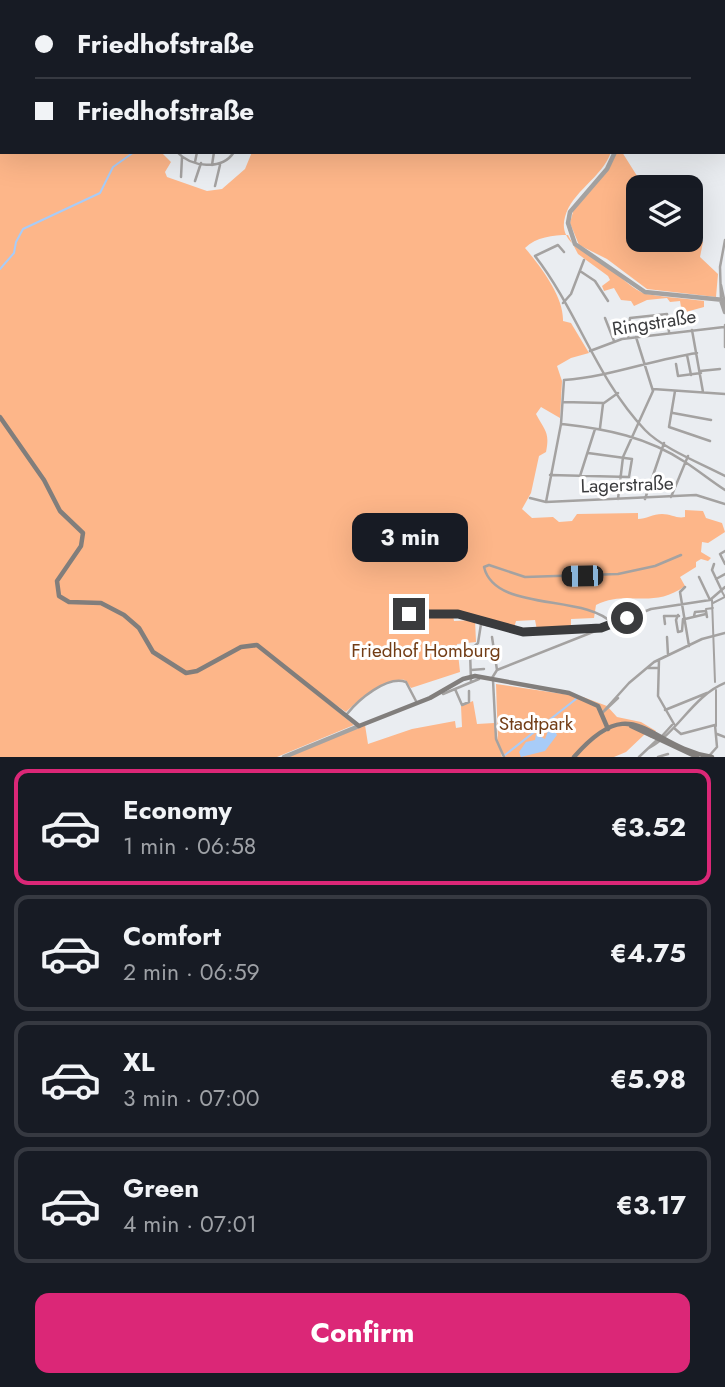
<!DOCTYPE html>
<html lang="en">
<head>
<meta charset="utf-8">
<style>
	:root { --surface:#171b24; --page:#20242c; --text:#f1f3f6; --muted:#9ea1a6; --line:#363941; --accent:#db2777 }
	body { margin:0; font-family:Jost,sans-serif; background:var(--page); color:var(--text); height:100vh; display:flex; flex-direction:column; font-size:26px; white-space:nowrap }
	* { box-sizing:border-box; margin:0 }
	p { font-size:23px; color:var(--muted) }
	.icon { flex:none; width:38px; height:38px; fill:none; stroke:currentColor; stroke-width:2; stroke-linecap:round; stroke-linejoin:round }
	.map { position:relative; height:757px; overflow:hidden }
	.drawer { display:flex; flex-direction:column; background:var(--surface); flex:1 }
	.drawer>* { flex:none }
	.guide { position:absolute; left:0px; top:0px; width:726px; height:154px; box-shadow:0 7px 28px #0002; display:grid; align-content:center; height:154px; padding:0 35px; background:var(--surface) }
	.buttons { position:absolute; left:626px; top:175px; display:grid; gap:14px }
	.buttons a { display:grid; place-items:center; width:77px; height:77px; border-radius:14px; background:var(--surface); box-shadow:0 7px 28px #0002; font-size:35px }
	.end { position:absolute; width:32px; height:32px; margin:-16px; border:9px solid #3a3b3d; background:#fff; box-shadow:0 0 0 4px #fff }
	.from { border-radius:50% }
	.bubble { position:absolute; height:49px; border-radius:14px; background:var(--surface); box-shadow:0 7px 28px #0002; font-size:23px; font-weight:700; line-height:49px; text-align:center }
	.car { position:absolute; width:21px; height:42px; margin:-21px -10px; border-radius:9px; box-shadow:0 0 5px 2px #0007; background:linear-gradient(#222 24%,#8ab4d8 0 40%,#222 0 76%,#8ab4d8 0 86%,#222 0) }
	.guide b { display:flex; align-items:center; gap:24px; height:66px; font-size:26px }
	.guide b+b { border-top:2px solid var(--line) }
	.guide i { width:18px; height:18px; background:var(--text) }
	ul { padding:12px 0 0; list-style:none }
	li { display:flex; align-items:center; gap:21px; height:116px; margin:0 14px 10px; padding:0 21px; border:4px solid var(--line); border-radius:14px }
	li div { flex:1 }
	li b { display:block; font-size:26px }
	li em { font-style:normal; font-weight:700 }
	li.current { border-color:var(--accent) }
	li>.icon { width:63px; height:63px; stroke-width:1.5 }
	.button { display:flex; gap:14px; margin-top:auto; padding:14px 35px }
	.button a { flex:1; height:80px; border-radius:14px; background:var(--accent); color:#fff; font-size:28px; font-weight:700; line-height:80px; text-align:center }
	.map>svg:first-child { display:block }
	.green { fill:#fdb689 }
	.water { fill:#a8ccf8 }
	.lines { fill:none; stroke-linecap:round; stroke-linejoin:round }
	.stream { stroke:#a8ccf8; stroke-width:2 }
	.pedestrian { stroke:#a4a2a1; stroke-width:2 }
	.minor { stroke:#a4a2a1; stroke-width:2.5 }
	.tertiary { stroke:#a4a2a1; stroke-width:4.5 }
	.secondary { stroke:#817e7c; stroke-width:4.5 }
	.route { stroke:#3a3b3d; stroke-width:9 }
	.labels { text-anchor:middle; stroke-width:6; stroke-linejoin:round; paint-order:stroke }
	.street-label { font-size:19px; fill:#3a3b3d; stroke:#fff }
	.park-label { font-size:19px; fill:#723d16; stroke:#fff }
</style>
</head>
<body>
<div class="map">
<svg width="725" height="757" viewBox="0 0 725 757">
	<rect width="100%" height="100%" fill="#eaedf1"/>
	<path class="green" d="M 0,0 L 67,0 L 2,2 L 2,152 L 161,152 L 171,162 L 165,172 L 167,177 L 207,191 L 222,189 L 245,169 L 252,152 L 611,152 C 602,178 572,191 565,217 C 557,245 592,254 607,265 C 618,274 629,286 641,292 C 647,296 691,299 704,301 L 704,307 L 682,313 L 680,301 L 670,302 L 667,298 L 647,300 L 634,306 L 631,301 L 621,300 L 614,288 L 604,291 L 602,286 L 610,280 L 608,276 L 578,254 L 568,235 C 553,235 536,237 525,248 C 541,267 564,297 563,321 L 571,323 L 589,353 L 571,358 L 557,366 L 562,381 L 560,418 L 541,407 L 536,414 C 545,431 550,432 546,452 L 539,456 L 531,493 L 522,509 L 532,518 L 553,517 L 559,522 L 572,521 L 577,514 L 638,513 L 638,519 C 646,519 653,514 662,514 C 671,514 677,519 685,517 L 685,510 L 703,511 L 706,518 L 722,523 L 725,532 L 708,543 L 702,542 L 701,552 L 711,558 L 708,561 L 701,559 L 696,562 L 696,567 L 680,577 L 685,586 C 652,610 628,589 596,605 L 594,618 L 571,619 L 571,627 L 537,630 L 535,620 L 516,621 L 514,628 L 510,628 C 468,615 433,603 389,619 L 417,614 L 419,618 L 453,616 L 454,621 L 475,620 L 476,642 L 457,644 L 460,672 L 411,688 L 405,680 C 384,678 360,699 346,712 L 294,676 L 354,725 L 277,757 L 0,757 Z
		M 305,0 L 615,0 L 616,2 L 307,2 Z
		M 617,152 L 622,152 L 644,187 L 639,187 L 639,240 L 682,240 L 690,248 L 697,240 L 703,242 L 700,257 L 718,274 L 716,297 L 647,289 L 607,259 L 579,245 L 570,223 L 574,208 L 608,169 Z
		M 496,684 L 583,697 L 607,706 L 617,717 L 641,722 L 656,731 L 651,738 L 645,734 L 626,752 L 614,757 L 505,757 L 498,742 Z
		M 473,701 L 477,724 L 494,723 L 502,757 L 288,757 L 365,725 L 368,744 L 412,729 L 455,721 L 456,728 L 462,727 L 461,706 Z"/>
	<path class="water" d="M 551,723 L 557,735 L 545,751 L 521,757 L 519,752 L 526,742 L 535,740 L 536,734 L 545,739 Z"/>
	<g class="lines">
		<path class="stream" d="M 191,2 L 192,0
			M 0,269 L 14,253 L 16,242 L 23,229 L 100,193 L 113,167 L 134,152
			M 555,728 L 557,726
			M 505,755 L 576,699"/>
		<path class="pedestrian" d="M 712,600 L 715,682
			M 713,603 L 725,597 L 721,590
			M 706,609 L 713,608
			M 716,690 L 716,726"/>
		<path class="minor" d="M 128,0 L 129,2
			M 170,0 L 171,2
			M 143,2 L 145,0
			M 218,2 L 219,0
			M 281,2 L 281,0
			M 724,74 L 725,74
			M 724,106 L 725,105
			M 177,152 C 191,167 222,171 234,152
			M 195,162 L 197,152
			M 212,165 L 214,152
			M 181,177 L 182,157
			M 195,181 L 201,163
			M 215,186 L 220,165
			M 564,252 L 558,245 L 535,256 C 577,310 597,380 645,430 C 662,448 702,464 725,476
			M 580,271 L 595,281 L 608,301
			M 721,285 L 724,299
			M 721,300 L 720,267 L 725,240
			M 563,303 L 571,294 L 584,260
			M 605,318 L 614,341
			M 725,325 L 725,347
			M 692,330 L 703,392
			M 628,338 L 630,318 L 667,314 L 669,332
			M 590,351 L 622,339 L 724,327
			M 687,355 L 691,375
			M 676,364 L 678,376 L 701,373
			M 700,371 L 720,369
			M 653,389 L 725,394
			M 675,391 L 669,427 L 710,441
			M 563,402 L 604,403
			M 604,403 L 618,393
			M 673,413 L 711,420
			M 562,424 C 607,429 647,437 685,462 C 699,471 711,481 725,490
			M 600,428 L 603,404
			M 550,475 L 629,477 L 632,459 L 588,453
			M 580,476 L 595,429
			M 671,497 L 688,456
			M 530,498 L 546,502 L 696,495 L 725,504
			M 618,499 L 623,457 L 653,391 L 636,337
			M 645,499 L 664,443
			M 546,502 L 561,424 L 564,380 C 609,377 651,360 697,353
			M 725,551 L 720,554 L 725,564
			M 714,564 L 712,570 L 721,589
			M 699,577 L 710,600
			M 716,579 L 725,574
			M 685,587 L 680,592 L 689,646
			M 678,615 L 676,620 L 678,632 L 682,631 L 683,619
			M 694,616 L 695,612 L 706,611 L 707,617
			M 397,617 C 416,611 466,611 482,622
			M 685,619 L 706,614
			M 613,624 C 585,593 495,613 484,567 L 489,565 L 525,577 L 618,574 L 655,566 L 681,555
			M 665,624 L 664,616 L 679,616
			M 492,637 L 497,670
			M 667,637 L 668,655
			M 659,660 L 658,696 L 674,724
			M 648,668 L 658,668
			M 471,670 L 484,669
			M 492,678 L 497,670 L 651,609 L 710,600 L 725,587
			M 493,680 L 496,739 L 504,757
			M 471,682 L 470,650 L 478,643 L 481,624 L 523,632 L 601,628
			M 455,689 L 462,705 L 469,702 L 469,691
			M 443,694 L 479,679
			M 665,710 L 707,693
			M 602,713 L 629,683 L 654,662 L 702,639 L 725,633
			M 347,714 C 358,700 387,675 406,682 L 417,703
			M 601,714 L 618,698
			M 674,728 L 681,734 L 715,725 L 717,747 L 709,756
			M 717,734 L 725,737
			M 662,736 L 672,725
			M 649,748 C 678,732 693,696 725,683
			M 639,757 L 657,740
			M 658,757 L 668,754"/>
		<path class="tertiary" d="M 619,0 L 620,2
			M 615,152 L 607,169 L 570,212 L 568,223 L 575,244 L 645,292 L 724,300 L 725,306
			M 721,300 L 725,312
			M 284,757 L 359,726"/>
		<path class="secondary" d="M 0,417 L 44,480 L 60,511 L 83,533 L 81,546 L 57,581 L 59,596 L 69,602 L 101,603 L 124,615 L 139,628 L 153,652 L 186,673 L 197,671 L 241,647 L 257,645 L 359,726 L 430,698 L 463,679 L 475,676 L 569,693 L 598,706 L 608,729
			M 631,726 L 697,757
			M 574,757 C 634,688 647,746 712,757"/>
	</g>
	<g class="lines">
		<path class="route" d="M 409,614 L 458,614 L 523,632 L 601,628 L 627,618"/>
	</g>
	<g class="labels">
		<g class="street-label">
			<text transform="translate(654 322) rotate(-9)" y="7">Ringstraße</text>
			<text transform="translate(627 484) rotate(-2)" y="7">Lagerstraße</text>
		</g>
		<g class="park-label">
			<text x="426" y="657">Friedhof Homburg</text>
			<text x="536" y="730">Stadtpark</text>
		</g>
	</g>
</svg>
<div class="buttons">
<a><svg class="icon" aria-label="layers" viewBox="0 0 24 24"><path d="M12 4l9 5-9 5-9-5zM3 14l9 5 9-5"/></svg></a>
</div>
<i class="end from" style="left:627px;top:618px"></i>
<i class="end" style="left:409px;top:614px"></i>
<div class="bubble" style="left:352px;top:513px;width:116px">3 min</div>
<i class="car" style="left:582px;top:576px;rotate:269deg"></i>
<div class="guide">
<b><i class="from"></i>Friedhofstraße</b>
<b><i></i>Friedhofstraße</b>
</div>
</div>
<section class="drawer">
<ul>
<li class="current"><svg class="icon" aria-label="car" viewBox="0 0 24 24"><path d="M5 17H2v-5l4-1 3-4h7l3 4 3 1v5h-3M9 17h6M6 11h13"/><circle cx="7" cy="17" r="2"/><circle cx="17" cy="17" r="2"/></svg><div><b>Economy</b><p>1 min · 06:58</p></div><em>€3.52</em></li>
<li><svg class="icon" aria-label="car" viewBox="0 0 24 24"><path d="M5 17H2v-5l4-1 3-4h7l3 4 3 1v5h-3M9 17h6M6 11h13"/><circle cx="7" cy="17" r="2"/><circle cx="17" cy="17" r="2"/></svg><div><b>Comfort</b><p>2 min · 06:59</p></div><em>€4.75</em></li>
<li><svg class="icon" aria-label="car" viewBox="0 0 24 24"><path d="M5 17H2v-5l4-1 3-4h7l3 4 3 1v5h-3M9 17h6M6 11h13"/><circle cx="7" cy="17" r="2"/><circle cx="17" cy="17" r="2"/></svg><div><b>XL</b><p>3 min · 07:00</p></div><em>€5.98</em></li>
<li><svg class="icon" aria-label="car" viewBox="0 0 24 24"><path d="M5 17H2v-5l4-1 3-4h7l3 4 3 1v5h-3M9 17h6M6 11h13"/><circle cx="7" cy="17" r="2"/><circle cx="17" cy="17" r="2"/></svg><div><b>Green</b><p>4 min · 07:01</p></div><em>€3.17</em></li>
</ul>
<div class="button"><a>Confirm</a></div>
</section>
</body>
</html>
